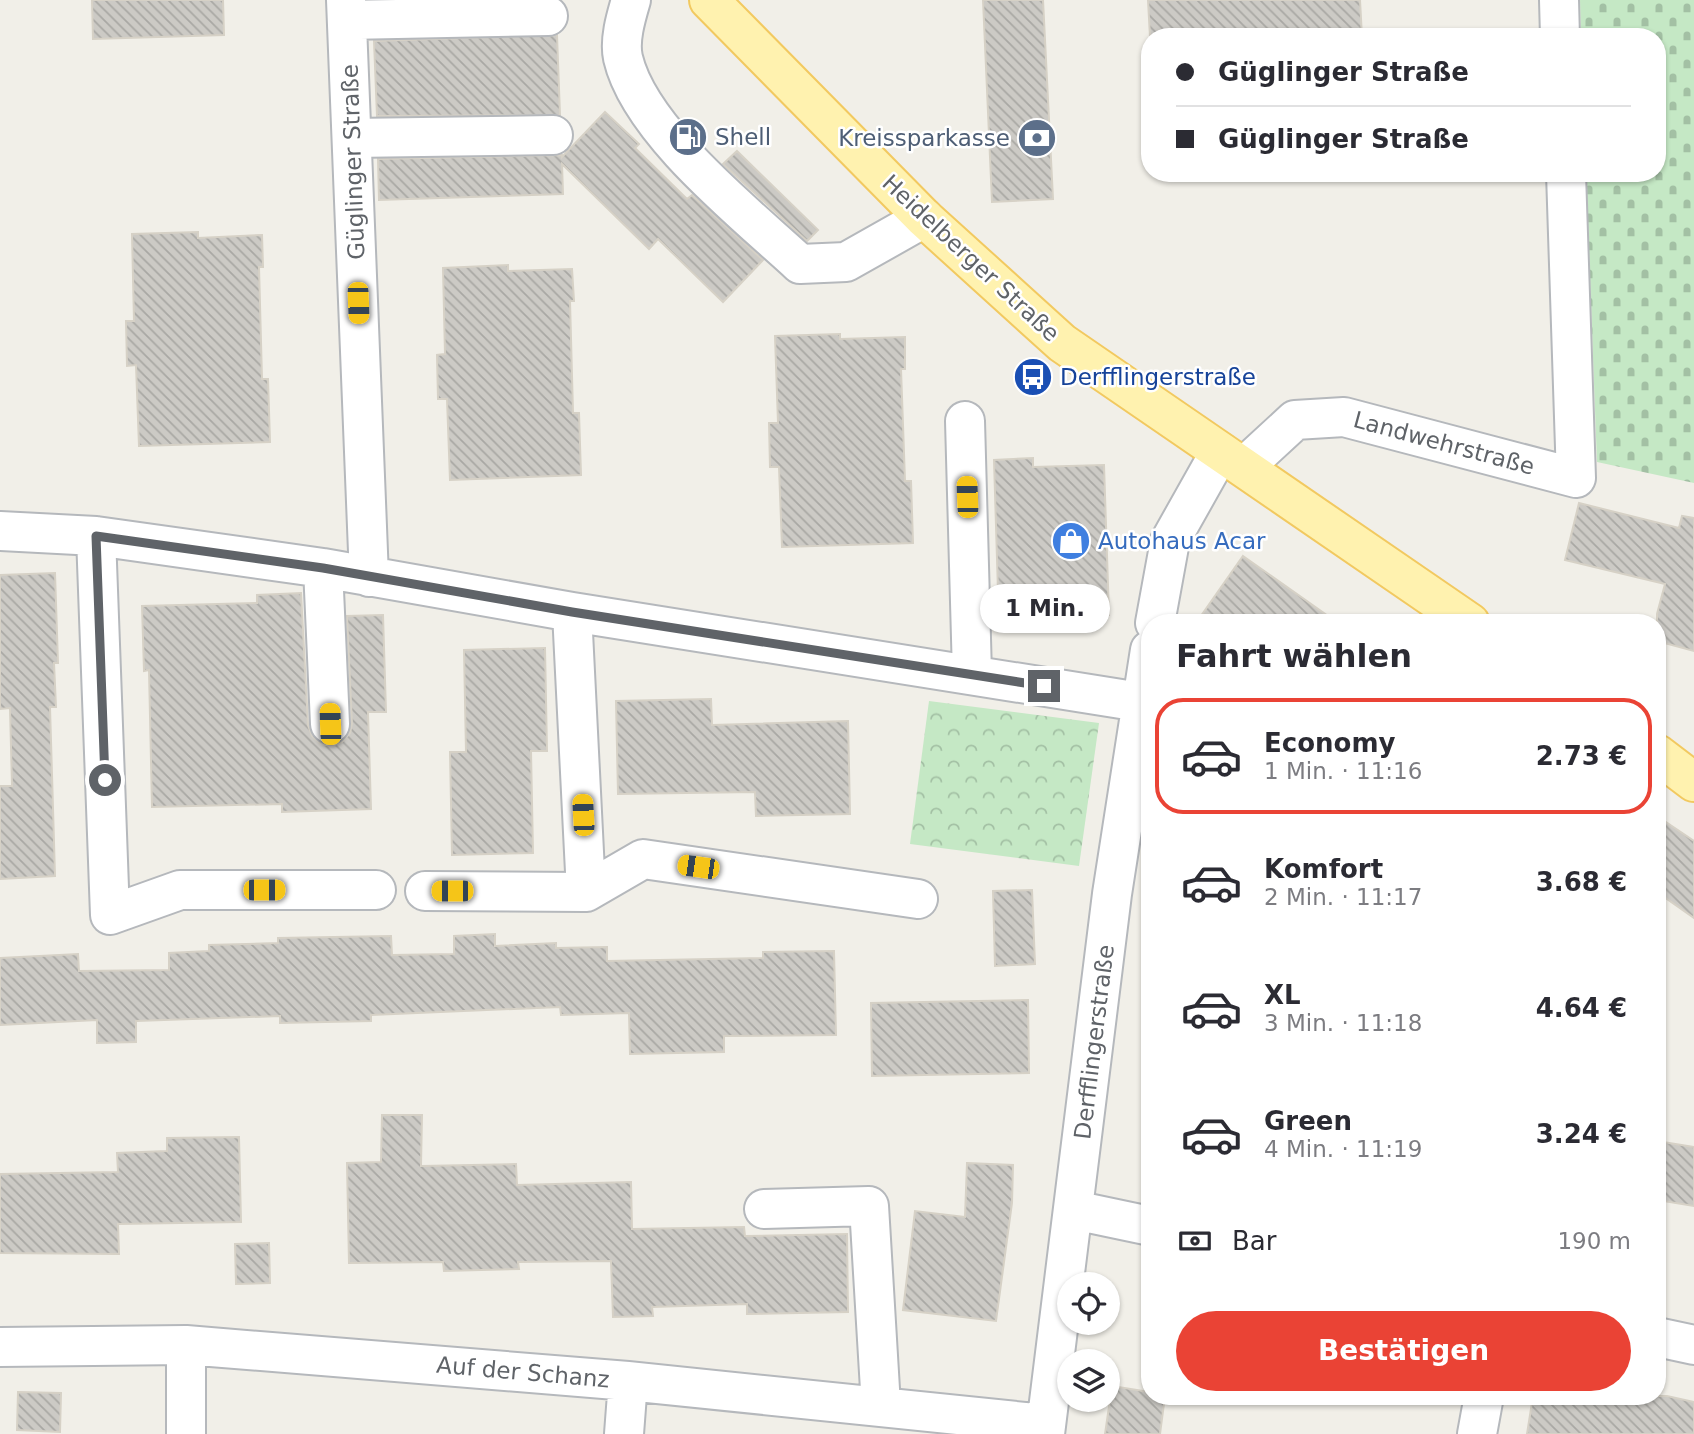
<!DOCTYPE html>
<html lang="de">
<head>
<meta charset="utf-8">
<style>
	:root { --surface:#fff; --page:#f2f2f3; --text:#2b2b33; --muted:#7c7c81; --line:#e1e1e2; --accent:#ea4335 }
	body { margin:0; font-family:"DejaVu Sans",sans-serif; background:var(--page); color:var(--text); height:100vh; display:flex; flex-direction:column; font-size:26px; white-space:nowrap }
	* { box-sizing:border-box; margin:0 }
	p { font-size:23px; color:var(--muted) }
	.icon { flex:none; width:38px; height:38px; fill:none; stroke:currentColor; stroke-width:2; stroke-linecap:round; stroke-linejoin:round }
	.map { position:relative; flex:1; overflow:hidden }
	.details { position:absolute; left:1141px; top:614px; width:525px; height:791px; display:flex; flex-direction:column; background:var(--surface); border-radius:28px; box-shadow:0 2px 5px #0004 }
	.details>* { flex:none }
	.guide { position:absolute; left:1141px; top:28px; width:525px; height:154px; border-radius:28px; box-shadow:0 2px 5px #0004; display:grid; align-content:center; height:154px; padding:0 35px; background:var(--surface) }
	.fabs { position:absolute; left:1057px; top:1272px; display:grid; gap:14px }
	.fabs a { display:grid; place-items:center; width:63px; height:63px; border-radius:50%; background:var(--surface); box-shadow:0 2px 5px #0004; font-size:35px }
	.end { position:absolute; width:32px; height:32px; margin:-16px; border:9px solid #5f6368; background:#fff; box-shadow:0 0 0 4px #fff }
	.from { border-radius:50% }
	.bubble { position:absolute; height:49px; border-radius:24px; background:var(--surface); box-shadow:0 2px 5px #0004; font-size:23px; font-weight:600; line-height:49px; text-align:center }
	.car { position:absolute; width:21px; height:42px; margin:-21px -10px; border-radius:9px; box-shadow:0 0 5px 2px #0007; background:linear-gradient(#f5c518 24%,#345 0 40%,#f5c518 0 76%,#345 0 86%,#f5c518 0) }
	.guide b { display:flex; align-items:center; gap:24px; height:66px; font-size:26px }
	.guide b+b { border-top:2px solid var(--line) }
	.guide i { width:18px; height:18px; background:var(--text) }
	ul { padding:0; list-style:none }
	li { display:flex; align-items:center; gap:21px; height:116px; margin:0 14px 10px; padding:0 21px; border:4px solid transparent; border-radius:28px }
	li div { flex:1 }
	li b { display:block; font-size:26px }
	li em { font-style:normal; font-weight:600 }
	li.selected { border-color:var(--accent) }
	li>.icon { width:63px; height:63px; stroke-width:1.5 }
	h2 { padding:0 35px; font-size:32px; line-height:84px }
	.pay { display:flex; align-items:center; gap:18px; height:77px; padding:0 35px; font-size:26px }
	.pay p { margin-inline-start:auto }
	.cta { display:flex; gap:14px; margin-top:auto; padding:14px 35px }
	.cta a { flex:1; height:80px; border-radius:42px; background:var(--accent); color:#fff; font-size:28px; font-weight:600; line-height:80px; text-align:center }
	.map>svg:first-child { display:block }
	.forest { fill:url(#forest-crowns) }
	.cemetery { fill:url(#cemetery-stones) }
	.building { fill:url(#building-back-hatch); stroke:#d6d1c6; stroke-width:2 }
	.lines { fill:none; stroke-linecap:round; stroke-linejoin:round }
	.minor-casing { stroke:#b5b8bc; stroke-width:42 }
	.major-casing { stroke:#f2c960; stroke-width:42 }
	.minor { stroke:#fff; stroke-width:38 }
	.major { stroke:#fff2af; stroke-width:38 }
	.route { stroke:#5f6368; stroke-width:9 }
	.labels { text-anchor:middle; stroke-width:5; stroke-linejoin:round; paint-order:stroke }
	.service-label { font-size:23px; fill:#4e5e75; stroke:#fff; text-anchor:start }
	.street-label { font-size:23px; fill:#5f6368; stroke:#fff }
	.transit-label { font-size:23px; fill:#164399; stroke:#fff; text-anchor:start }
	.shop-label { font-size:23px; fill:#366cbe; stroke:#fff; text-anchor:start }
</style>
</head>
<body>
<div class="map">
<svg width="1694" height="1434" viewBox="0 0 1694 1434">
	<defs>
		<pattern id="forest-crowns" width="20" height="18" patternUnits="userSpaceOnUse" patternTransform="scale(1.75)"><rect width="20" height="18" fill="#c5e8c5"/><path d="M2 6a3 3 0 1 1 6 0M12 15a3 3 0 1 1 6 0" fill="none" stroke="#a3c0a4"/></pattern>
		<pattern id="cemetery-stones" width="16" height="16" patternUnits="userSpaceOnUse" patternTransform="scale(1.75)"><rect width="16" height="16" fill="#c5e8c5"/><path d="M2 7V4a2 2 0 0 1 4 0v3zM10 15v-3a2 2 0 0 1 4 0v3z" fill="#a3c0a4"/></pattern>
		<pattern id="building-back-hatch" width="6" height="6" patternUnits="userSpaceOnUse" patternTransform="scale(1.75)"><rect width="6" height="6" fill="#cccac5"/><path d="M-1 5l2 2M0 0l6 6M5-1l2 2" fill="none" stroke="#a9a8a4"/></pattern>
	</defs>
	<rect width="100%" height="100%" fill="#f1efe8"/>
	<path class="forest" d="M 929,701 L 1099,723 L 1079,866 L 910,844 Z"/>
	<path class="cemetery" d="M 1580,0 L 1694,0 L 1694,483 L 1597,462 L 1586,173 L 1657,173 L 1657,37 L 1581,37 Z"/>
	<path class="building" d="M 92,0 L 223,0 L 224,35 L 93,39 Z
		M 983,0 L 1043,0 L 1053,199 L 992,202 Z
		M 1148,0 L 1360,0 L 1362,37 L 1150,37 Z
		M 557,35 L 560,115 L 377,116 L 374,41 Z
		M 605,112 L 639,144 L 635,148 L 687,199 L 692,195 L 763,260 L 723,302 L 658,239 L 649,249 L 562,164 L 563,194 L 379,200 L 378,159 L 562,155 L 562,157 Z
		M 737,151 L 818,230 L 807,241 L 723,164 Z
		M 198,232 L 198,238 L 262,235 L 263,267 L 259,267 L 262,379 L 268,379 L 270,442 L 139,446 L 136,365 L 127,366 L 126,321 L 134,321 L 132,234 Z
		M 508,265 L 508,271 L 572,269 L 574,301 L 570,301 L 573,413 L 579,413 L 581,475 L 450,480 L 447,399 L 438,399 L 437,355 L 445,354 L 443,268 Z
		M 840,334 L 840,339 L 905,337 L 905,369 L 901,369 L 905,481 L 911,481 L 913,543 L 782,547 L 779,467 L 770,467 L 769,423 L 778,423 L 775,336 Z
		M 1033,458 L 1033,467 L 1104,465 L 1109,615 L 1038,618 L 1038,623 L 999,625 L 994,460 Z
		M 1579,503 L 1679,528 L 1682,516 L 1694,518 L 1694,651 L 1657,641 L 1657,614 L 1665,584 L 1565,560 Z
		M 1243,556 L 1338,623 L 1196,623 Z
		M 55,573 L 58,663 L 54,663 L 56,707 L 50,707 L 55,876 L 0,879 L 0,786 L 12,786 L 10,708 L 0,709 L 0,575 Z
		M 301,593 L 308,725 L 312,736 L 321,744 L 332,746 L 342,742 L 350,733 L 352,724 L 347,616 L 383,615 L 386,712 L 368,712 L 371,809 L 282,812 L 282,804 L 152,807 L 149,670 L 144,671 L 142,606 L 257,603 L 257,595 Z
		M 545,648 L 547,751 L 531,751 L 533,853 L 452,855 L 450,752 L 466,752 L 464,650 Z
		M 711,699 L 712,725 L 848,721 L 850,814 L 756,816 L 755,792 L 618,794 L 616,701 Z
		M 1657,816 L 1694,841 L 1694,918 L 1657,892 Z
		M 1032,890 L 1035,964 L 995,966 L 993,891 Z
		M 495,934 L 495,946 L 556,943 L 556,948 L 607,947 L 607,961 L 763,958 L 763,952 L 834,951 L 836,1035 L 724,1036 L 724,1052 L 630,1054 L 629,1013 L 561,1015 L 560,1007 L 371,1015 L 371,1021 L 280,1023 L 280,1016 L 136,1021 L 136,1042 L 97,1043 L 97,1020 L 0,1025 L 0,958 L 78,954 L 79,971 L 169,970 L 169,953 L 209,951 L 209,945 L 278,943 L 278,938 L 391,936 L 392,955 L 454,954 L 454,936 Z
		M 1028,1000 L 1029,1073 L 872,1076 L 871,1003 Z
		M 382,1115 L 422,1115 L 421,1166 L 516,1164 L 517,1185 L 631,1182 L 632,1229 L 744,1227 L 745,1236 L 847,1234 L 848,1312 L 747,1314 L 747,1304 L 652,1307 L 653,1316 L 613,1317 L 611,1261 L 518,1262 L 519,1269 L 444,1271 L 443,1262 L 349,1263 L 347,1163 L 381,1162 Z
		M 239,1137 L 241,1222 L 118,1224 L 119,1254 L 0,1253 L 0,1174 L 118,1172 L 117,1153 L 167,1151 L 167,1138 Z
		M 1657,1141 L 1694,1147 L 1694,1206 L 1657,1200 Z
		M 967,1163 L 1013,1165 L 1012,1203 L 996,1321 L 903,1310 L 915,1211 L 965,1217 Z
		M 269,1243 L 270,1283 L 236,1284 L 235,1244 Z
		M 1112,1386 L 1150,1392 L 1150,1396 L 1165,1396 L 1160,1434 L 1105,1434 Z
		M 18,1392 L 61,1393 L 60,1432 L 17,1430 Z
		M 1533,1396 L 1667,1396 L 1694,1402 L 1694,1434 L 1527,1434 Z"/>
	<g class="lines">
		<g class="minor-casing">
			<path id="minor" d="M 346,0 L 369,577
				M 631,0 C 626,17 619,40 623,58 C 640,131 746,214 800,264 L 846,262 L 924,218
				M 1559,0 L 1560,37
				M 347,20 L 548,16
				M 352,138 L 553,135
				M 965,421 L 972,674
				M 1244,467 L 1295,420 L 1344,417 L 1576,478 L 1566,173
				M 0,531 L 96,536 L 323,568 L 572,612 L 1140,702
				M 96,536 L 110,915 L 180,890 L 376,890
				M 323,568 L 330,724
				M 572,612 L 586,892
				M 1155,623 L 1170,541 L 1220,452
				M 425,891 L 586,892 L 643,859 L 918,899
				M 764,1209 L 869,1206 L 881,1406
				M 1074,1210 L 1150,1226
				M 1657,1337 L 1694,1345
				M 0,1347 L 186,1345 L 628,1381 L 1045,1424
				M 186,1434 L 186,1345
				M 624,1434 L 628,1381
				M 1045,1434 L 1112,894 L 1150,650
				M 1477,1434 L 1484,1396"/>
		</g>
		<g class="major-casing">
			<path id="major" d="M 709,0 L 924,218 L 1062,343 L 1470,623
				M 1657,754 L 1694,782"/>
		</g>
		<use href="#minor" class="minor"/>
		<use href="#major" class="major"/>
	</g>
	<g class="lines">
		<path class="route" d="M 105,780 L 96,536 L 323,568 L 572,612 L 1044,686"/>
	</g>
	<defs>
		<g id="fuel-disc" transform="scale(2.0125)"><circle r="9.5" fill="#5c6f8a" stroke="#fff"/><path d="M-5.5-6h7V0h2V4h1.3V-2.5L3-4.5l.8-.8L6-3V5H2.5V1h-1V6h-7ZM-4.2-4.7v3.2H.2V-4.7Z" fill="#fff"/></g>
		<g id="bank-disc" transform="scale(2.0125)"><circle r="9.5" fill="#5c6f8a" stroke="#fff"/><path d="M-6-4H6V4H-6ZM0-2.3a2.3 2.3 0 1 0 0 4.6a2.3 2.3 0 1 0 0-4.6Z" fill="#fff"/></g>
		<g id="bus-disc" transform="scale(2.0125)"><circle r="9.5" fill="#1a4fb4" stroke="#fff"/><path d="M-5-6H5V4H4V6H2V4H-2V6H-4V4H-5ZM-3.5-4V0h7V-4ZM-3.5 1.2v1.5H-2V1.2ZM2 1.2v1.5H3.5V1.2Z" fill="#fff"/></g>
		<g id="shop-disc" transform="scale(2.0125)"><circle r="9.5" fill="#3f7fe0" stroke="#fff"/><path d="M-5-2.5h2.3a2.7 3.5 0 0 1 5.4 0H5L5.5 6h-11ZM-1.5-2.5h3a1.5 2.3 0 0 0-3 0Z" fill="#fff"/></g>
	</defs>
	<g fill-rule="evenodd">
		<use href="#fuel-disc" x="688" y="137"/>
		<use href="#bank-disc" x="1037" y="138"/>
		<use href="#bus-disc" x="1033" y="377"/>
		<use href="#shop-disc" x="1071" y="541"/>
	</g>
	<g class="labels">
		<g class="service-label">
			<text x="715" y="145">Shell</text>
			<text x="1010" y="146" text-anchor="end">Kreissparkasse</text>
		</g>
		<g class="street-label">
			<text transform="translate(353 162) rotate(-92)" y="8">Güglinger Straße</text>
			<text transform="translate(971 258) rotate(43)" y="8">Heidelberger Straße</text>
			<text transform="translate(1444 443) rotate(15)" y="8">Landwehrstraße</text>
			<text transform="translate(1094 1042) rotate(-83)" y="8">Derfflingerstraße</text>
			<text transform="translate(523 1372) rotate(5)" y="8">Auf der Schanz</text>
		</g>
		<g class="transit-label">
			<text x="1060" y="385">Derfflingerstraße</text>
		</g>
		<g class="shop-label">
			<text x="1098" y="549">Autohaus Acar</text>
		</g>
	</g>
</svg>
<div class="fabs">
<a><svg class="icon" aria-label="locate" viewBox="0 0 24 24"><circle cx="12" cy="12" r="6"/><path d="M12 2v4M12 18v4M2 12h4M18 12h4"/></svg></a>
<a><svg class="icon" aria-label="layers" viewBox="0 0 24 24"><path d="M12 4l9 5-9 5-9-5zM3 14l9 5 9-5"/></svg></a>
</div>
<i class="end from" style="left:105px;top:780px"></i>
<i class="end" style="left:1044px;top:686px"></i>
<div class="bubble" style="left:980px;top:584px;width:130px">1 Min.</div>
<i class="car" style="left:358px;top:303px;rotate:178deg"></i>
<i class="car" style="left:967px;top:497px;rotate:358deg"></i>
<i class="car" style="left:330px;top:724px;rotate:358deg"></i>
<i class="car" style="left:583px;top:815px;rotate:357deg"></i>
<i class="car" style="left:698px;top:867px;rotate:278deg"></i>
<i class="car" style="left:264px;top:890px;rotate:90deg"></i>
<i class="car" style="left:452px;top:891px;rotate:270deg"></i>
<div class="guide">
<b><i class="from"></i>Güglinger Straße</b>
<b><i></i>Güglinger Straße</b>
</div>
<section class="details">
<h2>Fahrt wählen</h2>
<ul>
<li class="selected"><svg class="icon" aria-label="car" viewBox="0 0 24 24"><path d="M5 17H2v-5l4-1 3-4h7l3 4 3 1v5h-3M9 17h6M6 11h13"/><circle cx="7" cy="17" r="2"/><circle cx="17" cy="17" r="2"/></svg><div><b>Economy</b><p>1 Min. · 11:16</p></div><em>2.73 €</em></li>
<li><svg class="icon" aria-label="car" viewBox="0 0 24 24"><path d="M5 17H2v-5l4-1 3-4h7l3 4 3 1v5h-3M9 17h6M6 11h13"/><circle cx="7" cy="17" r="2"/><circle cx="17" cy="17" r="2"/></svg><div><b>Komfort</b><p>2 Min. · 11:17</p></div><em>3.68 €</em></li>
<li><svg class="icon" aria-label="car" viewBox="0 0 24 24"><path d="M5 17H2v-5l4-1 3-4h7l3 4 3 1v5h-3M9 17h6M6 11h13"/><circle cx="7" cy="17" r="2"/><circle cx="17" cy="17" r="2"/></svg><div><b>XL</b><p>3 Min. · 11:18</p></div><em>4.64 €</em></li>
<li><svg class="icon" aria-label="car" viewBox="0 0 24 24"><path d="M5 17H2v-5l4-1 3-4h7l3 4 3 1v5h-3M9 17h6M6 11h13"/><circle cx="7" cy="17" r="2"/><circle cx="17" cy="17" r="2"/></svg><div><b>Green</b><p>4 Min. · 11:19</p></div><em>3.24 €</em></li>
</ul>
<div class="pay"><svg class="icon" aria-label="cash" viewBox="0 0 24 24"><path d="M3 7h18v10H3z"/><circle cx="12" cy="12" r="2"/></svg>Bar<p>190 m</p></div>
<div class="cta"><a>Bestätigen</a></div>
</section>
</div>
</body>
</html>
